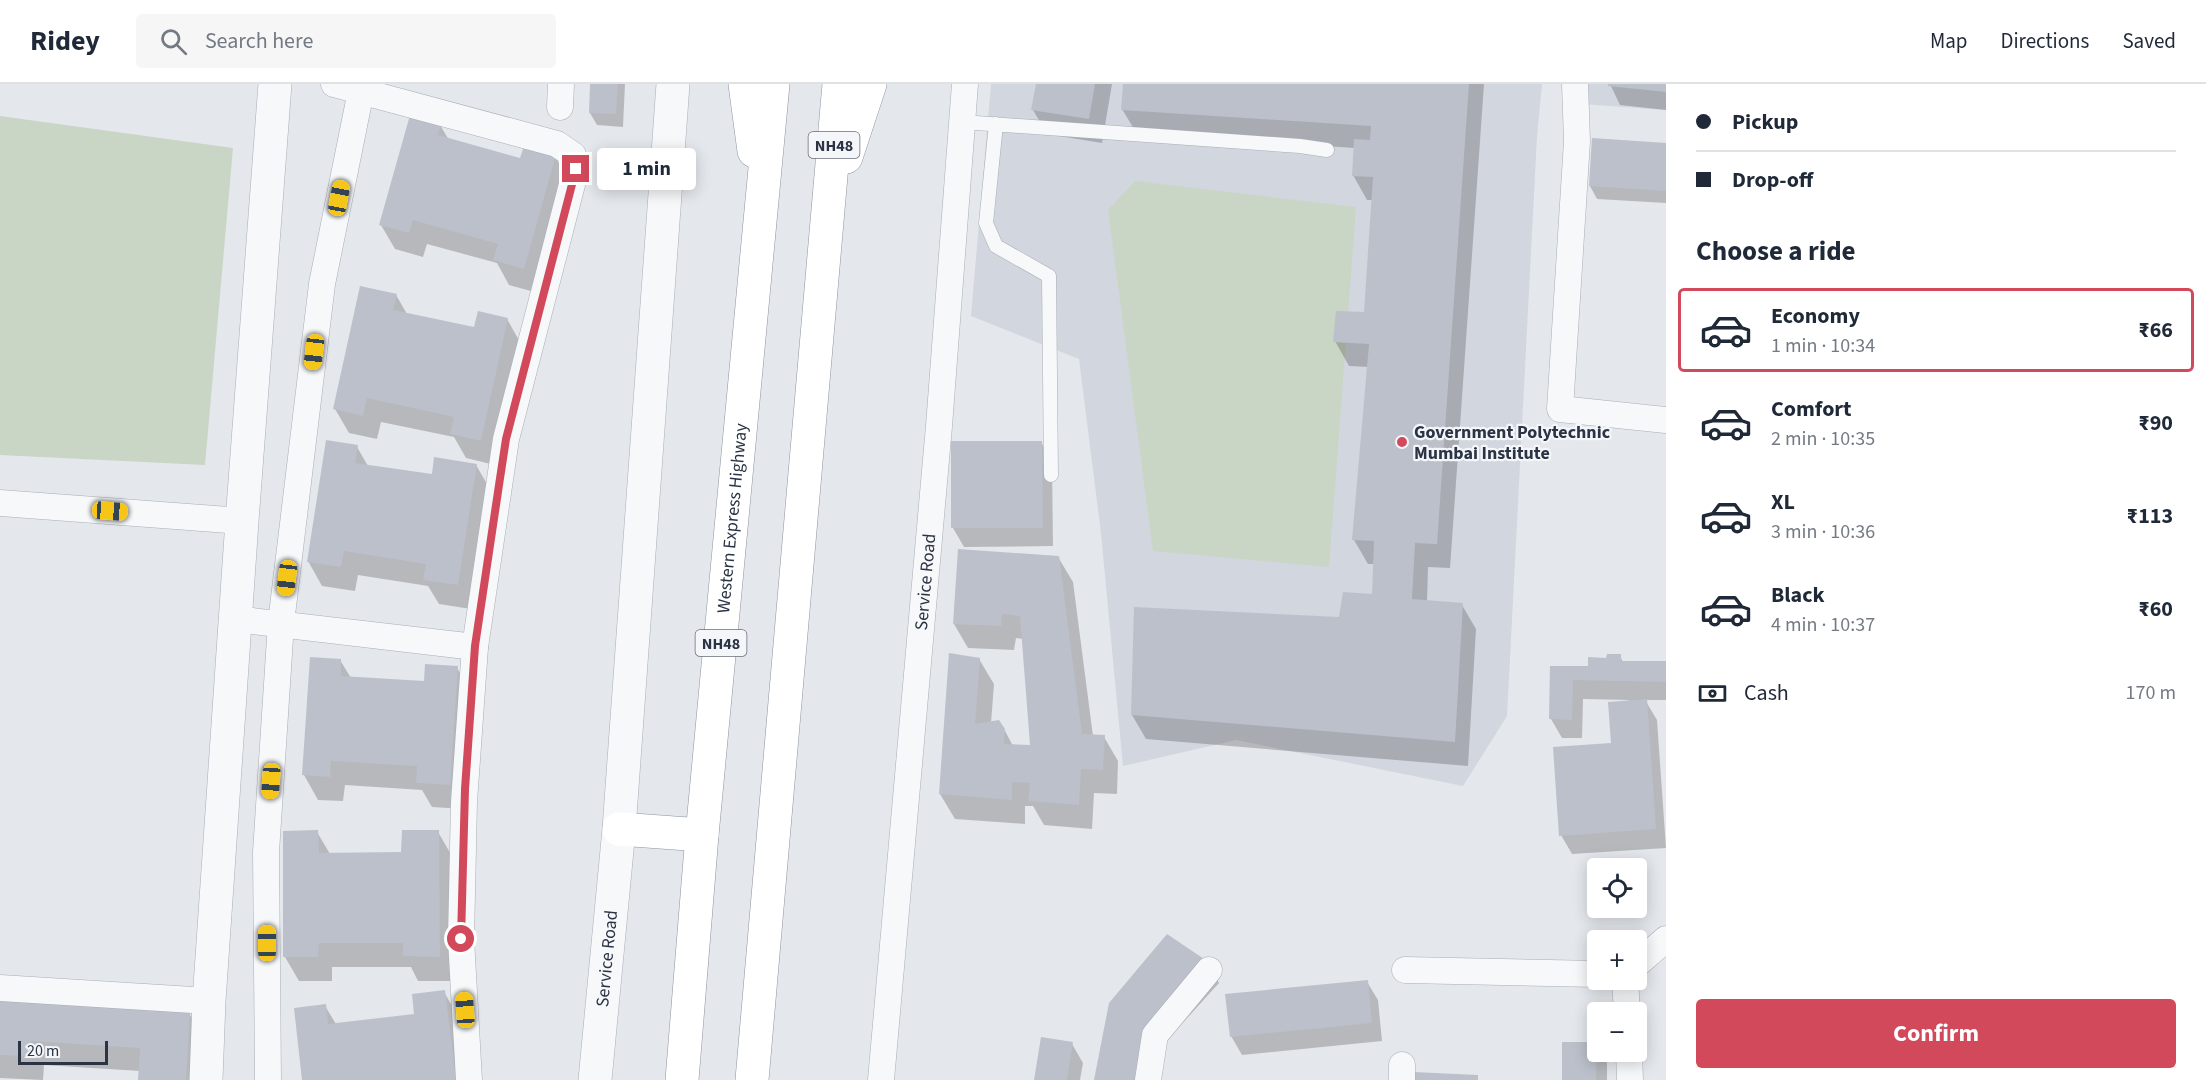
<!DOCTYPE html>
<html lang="en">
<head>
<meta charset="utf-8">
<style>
	:root { --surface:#fff; --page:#f6f6f7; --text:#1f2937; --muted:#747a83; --line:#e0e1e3; --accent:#d1495b }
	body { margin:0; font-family:"Source Sans 3",sans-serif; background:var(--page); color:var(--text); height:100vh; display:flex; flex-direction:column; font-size:22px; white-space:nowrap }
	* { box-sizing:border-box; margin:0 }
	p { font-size:20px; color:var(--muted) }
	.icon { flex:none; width:33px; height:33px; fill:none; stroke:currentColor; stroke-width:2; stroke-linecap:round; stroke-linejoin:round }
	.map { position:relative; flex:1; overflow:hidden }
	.details { display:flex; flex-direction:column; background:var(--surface); width:540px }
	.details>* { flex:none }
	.banner { display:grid; align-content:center; height:132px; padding:0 30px; background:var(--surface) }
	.buttons { position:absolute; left:1587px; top:774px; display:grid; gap:12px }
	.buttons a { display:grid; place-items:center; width:60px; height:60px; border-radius:6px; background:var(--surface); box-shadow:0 3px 15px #0003; font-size:30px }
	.scale { position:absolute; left:18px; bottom:15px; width:90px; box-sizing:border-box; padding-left:6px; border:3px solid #2b3445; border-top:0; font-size:16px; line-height:21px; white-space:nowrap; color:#2b3445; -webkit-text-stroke:4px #f4f6f9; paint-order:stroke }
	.end { position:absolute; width:27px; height:27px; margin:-14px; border:8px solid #d1495b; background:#fff; box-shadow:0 0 0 3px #fff }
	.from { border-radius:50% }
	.bubble { position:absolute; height:42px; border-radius:6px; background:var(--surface); box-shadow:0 3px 15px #0003; font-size:20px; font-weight:700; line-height:42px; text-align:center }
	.car { position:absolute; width:18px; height:36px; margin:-18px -9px; border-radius:8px; box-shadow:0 0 4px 2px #0007; background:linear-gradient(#f5c518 24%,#345 0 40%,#f5c518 0 76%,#345 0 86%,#f5c518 0) }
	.banner b { display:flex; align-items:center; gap:21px; height:57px; font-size:22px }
	.banner b+b { border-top:2px solid var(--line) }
	.banner i { width:15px; height:15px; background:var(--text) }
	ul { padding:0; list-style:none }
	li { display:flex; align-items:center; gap:18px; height:84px; margin:0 12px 9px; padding:0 18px; border:3px solid transparent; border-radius:6px }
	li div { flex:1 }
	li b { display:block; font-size:22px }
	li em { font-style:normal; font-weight:700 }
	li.active { border-color:var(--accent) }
	li>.icon { width:54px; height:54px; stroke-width:1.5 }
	h2 { padding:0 30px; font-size:27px; line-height:72px }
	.pay { display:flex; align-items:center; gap:15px; height:66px; padding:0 30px; font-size:22px }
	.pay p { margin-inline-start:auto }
	.primary-button { display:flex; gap:12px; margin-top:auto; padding:12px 30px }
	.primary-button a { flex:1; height:69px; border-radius:6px; background:var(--accent); color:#fff; font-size:24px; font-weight:700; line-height:69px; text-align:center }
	header { display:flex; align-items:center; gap:36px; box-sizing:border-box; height:84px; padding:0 30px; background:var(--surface); border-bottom:2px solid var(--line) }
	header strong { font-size:28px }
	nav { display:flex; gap:33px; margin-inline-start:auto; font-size:21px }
	.search { width:420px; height:54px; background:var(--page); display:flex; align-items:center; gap:15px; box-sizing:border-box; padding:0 21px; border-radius:6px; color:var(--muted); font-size:22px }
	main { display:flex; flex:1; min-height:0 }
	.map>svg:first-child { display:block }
	.built { fill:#d2d6de }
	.green { fill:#c9d6c5 }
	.shadow { fill:#0003 }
	.building { fill:#bbc0ca }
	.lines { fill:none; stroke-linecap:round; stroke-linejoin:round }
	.service-casing { stroke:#a9aeb7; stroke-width:15 }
	.minor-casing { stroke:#a9aeb7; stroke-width:27 }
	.tertiary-casing { stroke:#a9aeb7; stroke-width:34 }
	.motorway-casing { stroke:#8b94a3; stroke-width:34 }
	.service { stroke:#f7f8fa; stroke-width:14 }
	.minor { stroke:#f7f8fa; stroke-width:26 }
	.tertiary { stroke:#f7f8fa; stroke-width:33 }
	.motorway { stroke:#fff; stroke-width:33 }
	.route { stroke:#d1495b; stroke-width:8 }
	.poi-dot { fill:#d1495b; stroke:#f4f6f9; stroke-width:2 }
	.labels { text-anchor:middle; stroke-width:4.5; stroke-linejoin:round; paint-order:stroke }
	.shield { fill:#f4f6f9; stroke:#676e7b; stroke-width:1.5 }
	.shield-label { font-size:16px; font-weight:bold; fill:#2b3445 }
	.poi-label { font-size:18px; font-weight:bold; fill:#2b3445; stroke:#f4f6f9; text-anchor:start }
	.street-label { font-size:18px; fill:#2b3445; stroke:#f4f6f9 }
</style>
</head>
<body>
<header>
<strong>Ridey</strong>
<div class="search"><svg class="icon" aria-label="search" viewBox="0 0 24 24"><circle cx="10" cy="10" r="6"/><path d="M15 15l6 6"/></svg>Search here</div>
<nav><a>Map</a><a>Directions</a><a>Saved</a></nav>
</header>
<main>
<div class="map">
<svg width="1666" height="996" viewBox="0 0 1666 996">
	<rect width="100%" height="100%" fill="#e4e7ec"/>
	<path class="built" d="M 991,0 L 1542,0 L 1537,52 L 1507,632 L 1463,702 L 1236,656 L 1123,682 L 1101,449 L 1079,275 L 971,232 Z
		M 1584,0 L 1666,0 L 1666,26 L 1582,20 Z"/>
	<path class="green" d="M 0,32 L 233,64 L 205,381 L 0,371 Z
		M 1135,97 L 1356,123 L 1329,483 L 1153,467 L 1108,126 Z"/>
	<path class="shadow" d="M 592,0 L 625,0 L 623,43 L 597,41 L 590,29 Z
		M 1037,0 L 1112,0 L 1102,59 L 1047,50 L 1033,26 Z
		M 1124,0 L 1484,0 L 1450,484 L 1428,483 L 1427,518 L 1462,521 L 1476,545 L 1468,682 L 1146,655 L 1132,631 L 1341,535 L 1374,511 L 1375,480 L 1368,480 L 1354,456 L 1369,283 L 1349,282 L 1335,257 L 1366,230 L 1373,116 L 1367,116 L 1353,91 L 1355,64 L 1137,50 L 1122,25 Z
		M 1610,0 L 1666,0 L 1666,26 L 1620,21 Z
		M 440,41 L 449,56 L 521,76 L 555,72 L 569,97 L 538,209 L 509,201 L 497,179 L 427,160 L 423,173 L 395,165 L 381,141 Z
		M 1666,60 L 1666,119 L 1597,115 L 1590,102 Z
		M 396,211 L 407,230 L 475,245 L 507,235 L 521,260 L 495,381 L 466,374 L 454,353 L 381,338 L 377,355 L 349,349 L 335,325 Z
		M 1041,358 L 1052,377 L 1053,462 L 964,463 L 953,444 Z
		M 357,363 L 368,382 L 433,392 L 476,381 L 490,405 L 471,525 L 439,520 L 428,502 L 358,491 L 355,507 L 322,502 L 308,477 Z
		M 1058,473 L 1073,498 L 1093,652 L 1104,653 L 1118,677 L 1117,710 L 1094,709 L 1092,745 L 1044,741 L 1033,722 L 1025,722 L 1025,740 L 955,735 L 940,710 L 979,575 L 994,600 L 991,639 L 1004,645 L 1013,662 L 1032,662 L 1024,555 L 1016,554 L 1014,566 L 968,564 L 954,540 Z
		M 1620,572 L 1623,578 L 1666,579 L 1666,616 L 1645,616 L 1657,636 L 1666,764 L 1572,770 L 1561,751 L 1613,661 L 1629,616 L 1583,615 L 1582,654 L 1562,654 L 1551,635 L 1552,583 L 1589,584 Z
		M 340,576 L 351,594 L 426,599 L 457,584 L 471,608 L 464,725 L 432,723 L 422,706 L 345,701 L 343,717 L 318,716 L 304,691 Z
		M 317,748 L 330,770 L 403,769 L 438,748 L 452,772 L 453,897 L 418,897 L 411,883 L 332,883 L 332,897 L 299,897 L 285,873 Z
		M 1208,880 L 1219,899 L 1159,965 L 1095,996 Z
		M 1367,898 L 1378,916 L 1382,957 L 1242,971 L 1231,952 Z
		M 444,908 L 458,932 L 466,996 L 304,996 L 325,922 L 336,940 L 416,931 Z
		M 0,918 L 189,929 L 203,953 L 200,996 L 140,996 L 140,987 L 44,981 L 43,996 L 0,994 Z
		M 1072,960 L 1083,979 L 1080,996 L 1036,996 Z
		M 1596,960 L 1598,968 L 1600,968 L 1607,979 L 1607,996 L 1563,996 Z"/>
	<path class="building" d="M 590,0 L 618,0 L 616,30 L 589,29 Z
		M 1036,0 L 1095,0 L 1089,35 L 1031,26 Z
		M 1123,0 L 1469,0 L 1437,460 L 1415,459 L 1412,515 L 1463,519 L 1455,658 L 1131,631 L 1134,523 L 1339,533 L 1343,508 L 1372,510 L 1374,457 L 1352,456 L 1369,260 L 1333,258 L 1336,227 L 1364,228 L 1373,93 L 1352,92 L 1354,55 L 1370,56 L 1371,42 L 1121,26 Z
		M 1608,0 L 1666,0 L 1666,8 L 1608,2 Z
		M 410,31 L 441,40 L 438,51 L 520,74 L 524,62 L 556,71 L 524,185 L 493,176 L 498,160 L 413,136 L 409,149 L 379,141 Z
		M 1592,54 L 1666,59 L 1666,107 L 1589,102 Z
		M 360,202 L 397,210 L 393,226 L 474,243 L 478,227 L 508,234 L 481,357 L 450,350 L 454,333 L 367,314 L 363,332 L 333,325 Z
		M 326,356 L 358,361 L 355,379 L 432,390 L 434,373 L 477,380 L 458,501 L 423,496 L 426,480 L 344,467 L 341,483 L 307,478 Z
		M 951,357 L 1042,357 L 1043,444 L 951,444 Z
		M 958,465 L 1059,472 L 1082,650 L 1105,651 L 1103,686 L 1081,685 L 1079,721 L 1028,717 L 1030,699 L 1012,698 L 1012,716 L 939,710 L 949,569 L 980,574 L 975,640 L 999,636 L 1005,645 L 1004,660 L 1030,661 L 1020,532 L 1002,530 L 1001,542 L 953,540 Z
		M 1607,570 L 1621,570 L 1621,577 L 1666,577 L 1666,598 L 1573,596 L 1572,636 L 1549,635 L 1550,582 L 1588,582 L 1588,573 L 1606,574 Z
		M 310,573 L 341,575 L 341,592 L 424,597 L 425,580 L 458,582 L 450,701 L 416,699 L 417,682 L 331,677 L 330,693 L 302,691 Z
		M 1647,615 L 1656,745 L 1559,752 L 1553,663 L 1611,659 L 1608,618 Z
		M 318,746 L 319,769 L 401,768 L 402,746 L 439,746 L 440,873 L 403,872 L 403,859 L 319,859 L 318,873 L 283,873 L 283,747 Z
		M 1167,850 L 1210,879 L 1144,996 L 1094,996 L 1109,919 Z
		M 1368,896 L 1372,939 L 1230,953 L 1225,910 Z
		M 445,906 L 456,996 L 302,996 L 294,924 L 326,920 L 328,940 L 414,930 L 412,910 Z
		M 0,916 L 190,927 L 186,996 L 138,996 L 140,964 L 31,957 L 30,972 L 0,971 Z
		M 1041,953 L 1073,958 L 1067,996 L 1034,996 Z
		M 1562,958 L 1597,958 L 1596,996 L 1562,996 Z
		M 1413,988 L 1478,991 L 1478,996 L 1413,996 Z"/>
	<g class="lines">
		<g class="service-casing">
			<path id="service" d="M 962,38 L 1300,62 L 1327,66
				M 996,40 L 986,139 L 996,162 L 1049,192 L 1051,391"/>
		</g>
		<g class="minor-casing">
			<g id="minor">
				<path d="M 334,0 L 557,60 L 573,71 L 576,85 L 506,355 L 475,563 L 464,718 L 461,855 L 469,996"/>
				<path d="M 1575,0 L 1577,57 L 1560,325 L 1666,336"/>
				<path d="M 560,23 L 561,0"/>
				<path d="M 0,419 L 242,437"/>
				<path d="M 235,535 L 475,563"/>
				<path d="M 1636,881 L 1666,855"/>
				<path d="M 1405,886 L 1598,890"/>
				<path d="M 1625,896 L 1627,928"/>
				<path d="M 0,904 L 209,917"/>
				<path d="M 1629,968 L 1630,996"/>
				<path d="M 268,996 L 266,768 L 281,539 L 322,200 L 361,7"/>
				<path id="s1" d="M 881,996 L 939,342 L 965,0"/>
				<path d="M 1148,996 L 1155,951 L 1209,886"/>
				<path d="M 1402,996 L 1402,981"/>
			</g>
		</g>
		<g class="tertiary-casing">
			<g id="tertiary">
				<path d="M 206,996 L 209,917 L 242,437 L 275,0"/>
				<path id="s2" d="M 595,996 L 619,745 L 673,0"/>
			</g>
		</g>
		<g class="motorway-casing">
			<g id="motorway">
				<path d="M 745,0 L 754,67"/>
				<path d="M 846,73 L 870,0"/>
				<path d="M 619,745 L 702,751"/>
				<path id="s3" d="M 682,996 L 702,751 L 773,0"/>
				<path d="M 752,996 L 839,0"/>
			</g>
		</g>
		<use href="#service" class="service"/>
		<use href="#minor" class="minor"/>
		<use href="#tertiary" class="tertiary"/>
		<use href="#motorway" class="motorway"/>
	</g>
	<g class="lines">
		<path class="route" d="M 461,855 L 465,705 L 475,562 L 499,401 L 506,355 L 576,85"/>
	</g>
	<circle class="poi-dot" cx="1402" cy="358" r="6"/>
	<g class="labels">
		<g class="shield">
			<rect x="808.5" y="48" width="51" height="26" rx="4.5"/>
			<rect x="695.5" y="546" width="51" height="26" rx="4.5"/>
		</g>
		<g class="shield-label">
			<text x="834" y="67">NH48</text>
			<text x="721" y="565">NH48</text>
		</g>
		<g class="poi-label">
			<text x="1414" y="354">Government Polytechnic<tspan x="1414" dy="21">Mumbai Institute</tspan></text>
		</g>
		<g class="street-label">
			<text dy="6" stroke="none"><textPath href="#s3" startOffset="564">Western Express Highway</textPath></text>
			<text dy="6" stroke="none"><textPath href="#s1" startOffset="500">Service Road</textPath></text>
			<text dy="6" stroke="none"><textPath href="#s2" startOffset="122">Service Road</textPath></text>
		</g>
	</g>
</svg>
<div class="buttons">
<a><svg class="icon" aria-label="locate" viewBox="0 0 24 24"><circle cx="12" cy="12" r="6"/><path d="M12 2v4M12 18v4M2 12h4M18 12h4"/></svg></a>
<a>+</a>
<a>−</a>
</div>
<div class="scale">20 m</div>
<i class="end from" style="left:461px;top:855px"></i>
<i class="end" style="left:576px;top:85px"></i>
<div class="bubble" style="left:597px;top:64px;width:99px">1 min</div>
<i class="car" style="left:339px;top:114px;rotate:11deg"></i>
<i class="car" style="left:314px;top:268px;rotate:187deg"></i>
<i class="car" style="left:110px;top:427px;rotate:94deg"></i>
<i class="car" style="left:287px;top:494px;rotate:187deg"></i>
<i class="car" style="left:271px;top:697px;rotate:184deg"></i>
<i class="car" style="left:267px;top:859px;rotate:0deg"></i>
<i class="car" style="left:465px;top:926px;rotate:356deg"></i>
</div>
<section class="details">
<div class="banner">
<b><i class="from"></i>Pickup</b>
<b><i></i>Drop-off</b>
</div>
<h2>Choose a ride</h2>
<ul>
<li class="active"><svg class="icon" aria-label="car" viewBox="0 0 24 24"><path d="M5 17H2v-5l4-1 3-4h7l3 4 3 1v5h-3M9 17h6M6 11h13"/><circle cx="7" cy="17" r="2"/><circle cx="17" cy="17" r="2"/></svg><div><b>Economy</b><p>1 min · 10:34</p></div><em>₹66</em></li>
<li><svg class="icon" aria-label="car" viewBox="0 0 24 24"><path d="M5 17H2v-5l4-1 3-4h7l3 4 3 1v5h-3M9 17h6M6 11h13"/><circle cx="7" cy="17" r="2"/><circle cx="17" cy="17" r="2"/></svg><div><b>Comfort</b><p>2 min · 10:35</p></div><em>₹90</em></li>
<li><svg class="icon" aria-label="car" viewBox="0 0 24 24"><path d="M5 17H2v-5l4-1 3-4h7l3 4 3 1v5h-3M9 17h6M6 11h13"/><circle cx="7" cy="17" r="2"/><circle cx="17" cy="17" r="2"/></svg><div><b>XL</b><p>3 min · 10:36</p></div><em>₹113</em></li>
<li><svg class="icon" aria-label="car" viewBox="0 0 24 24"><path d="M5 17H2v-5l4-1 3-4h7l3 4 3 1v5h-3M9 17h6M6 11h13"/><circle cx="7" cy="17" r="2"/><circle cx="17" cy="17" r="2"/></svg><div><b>Black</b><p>4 min · 10:37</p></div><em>₹60</em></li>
</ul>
<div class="pay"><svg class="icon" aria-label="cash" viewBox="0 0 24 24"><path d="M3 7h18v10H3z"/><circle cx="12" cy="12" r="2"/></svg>Cash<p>170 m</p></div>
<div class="primary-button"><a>Confirm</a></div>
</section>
</main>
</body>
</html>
